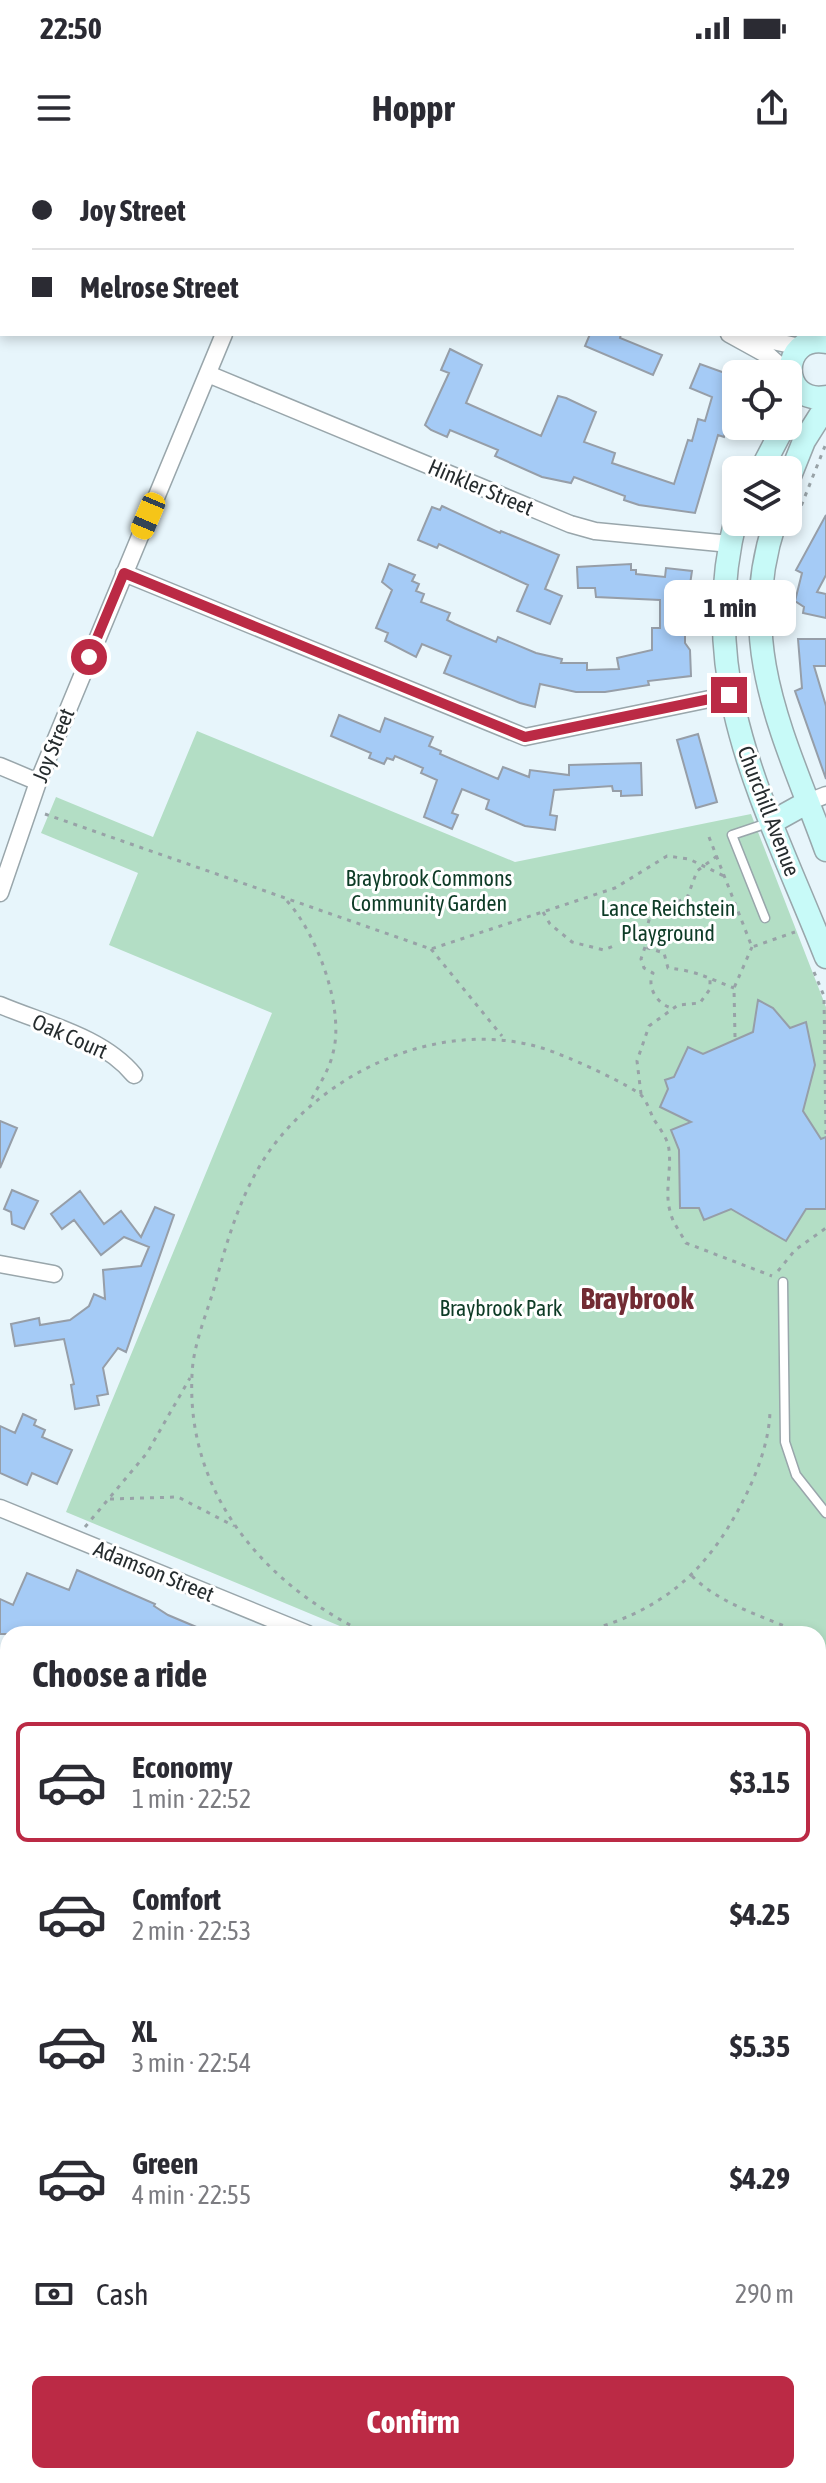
<!DOCTYPE html>
<html lang="en">
<head>
<meta charset="utf-8">
<style>
	:root { --surface:#fff; --page:#f7f7f7; --text:#2b2b33; --muted:#7c7c81; --line:#e1e1e2; --accent:#bb2a45 }
	body { margin:0; font-family:"Asap Condensed",sans-serif; background:var(--page); color:var(--text); height:100vh; display:flex; flex-direction:column; font-size:30px; white-space:nowrap }
	* { box-sizing:border-box; margin:0 }
	p { font-size:26px; color:var(--muted) }
	.icon { flex:none; width:44px; height:44px; fill:none; stroke:currentColor; stroke-width:2; stroke-linecap:round; stroke-linejoin:round }
	.map { position:relative; flex:1; overflow:hidden }
	.drawer { position:absolute; left:0px; top:1466px; width:826px; height:858px; display:flex; flex-direction:column; background:var(--surface); border-radius:24px 24px 0 0; box-shadow:0 4px 12px #0003 }
	.drawer>* { flex:none }
	.hud { position:absolute; left:0px; top:0px; width:826px; height:176px; box-shadow:0 4px 12px #0003; display:grid; align-content:center; height:176px; padding:0 32px; background:var(--surface) }
	.buttons { position:absolute; left:722px; top:200px; display:grid; gap:16px }
	.buttons a { display:grid; place-items:center; width:80px; height:80px; border-radius:12px; background:var(--surface); box-shadow:0 4px 12px #0003; font-size:40px }
	.end { position:absolute; width:36px; height:36px; margin:-18px; border:10px solid #bb2a45; background:#fff; box-shadow:0 0 0 4px #fff }
	.from { border-radius:50% }
	.bubble { position:absolute; height:56px; border-radius:12px; background:var(--surface); box-shadow:0 4px 12px #0003; font-size:26px; font-weight:700; line-height:56px; text-align:center }
	.car { position:absolute; width:24px; height:48px; margin:-24px -12px; border-radius:10px; box-shadow:0 0 6px 2px #0007; background:linear-gradient(#f5c518 24%,#345 0 40%,#f5c518 0 76%,#345 0 86%,#f5c518 0) }
	.hud b { display:flex; align-items:center; gap:28px; height:76px; font-size:30px }
	.hud b+b { border-top:2px solid var(--line) }
	.hud i { width:20px; height:20px; background:var(--text) }
	ul { padding:0; list-style:none }
	li { display:flex; align-items:center; gap:24px; height:120px; margin:0 16px 12px; padding:0 16px; border:4px solid transparent; border-radius:12px }
	li div { flex:1 }
	li b { display:block; font-size:30px }
	li em { font-style:normal; font-weight:700 }
	li.active { border-color:var(--accent) }
	li>.icon { width:72px; height:72px; stroke-width:1.5 }
	h2 { padding:0 32px; font-size:36px; line-height:96px }
	.pay { display:flex; align-items:center; gap:20px; height:88px; padding:0 32px; font-size:30px }
	.pay p { margin-inline-start:auto }
	.cta { display:flex; gap:16px; margin-top:auto; padding:16px 32px }
	.cta a { flex:1; height:92px; border-radius:12px; background:var(--accent); color:#fff; font-size:32px; font-weight:700; line-height:92px; text-align:center }
	.status { display:flex; justify-content:space-between; align-items:center; height:56px; padding:0 40px; background:var(--surface); direction:ltr }
	.status svg { height:22px; fill:currentColor }
	header { display:flex; justify-content:space-between; align-items:center; height:104px; padding:0 32px; background:var(--surface); font-size:36px; font-weight:700 }
	.map>svg:first-child { display:block }
	.green { fill:#b3dec5 }
	.building { fill:#a5cbf6; stroke:#969ea8; stroke-width:2 }
	.lines { fill:none; stroke-linecap:round; stroke-linejoin:round }
	.service-casing { stroke:#99a6ab; stroke-width:11 }
	.minor-casing { stroke:#99a6ab; stroke-width:19 }
	.secondary-casing { stroke:#99a6ab; stroke-width:25 }
	.path { stroke:#98a2a7; stroke-width:3; stroke-dasharray:4 6; stroke-linecap:butt }
	.service { stroke:#fff; stroke-width:8 }
	.minor { stroke:#fff; stroke-width:16 }
	.secondary { stroke:#c8faf8; stroke-width:22 }
	.route { stroke:#bb2a45; stroke-width:10 }
	.labels { text-anchor:middle; stroke-width:6; stroke-linejoin:round; paint-order:stroke }
	.street-label { font-size:22px; fill:#262c2e; stroke:#fff }
	.park-label { font-size:22px; fill:#0d3b26; stroke:#fff }
	.district-label { font-size:30px; font-weight:bold; fill:#722b33; stroke:#fff }
</style>
</head>
<body>
<div class="status"><b>22:50</b><svg viewBox="0 0 49 12"><path d="M0 12V9h3v3zM5 12V6h3v6zM10 12V3h3v9zM15 12V0h3v12zM26 1h20v11H26zM47 4h2v5h-2z"/></svg></div>
<header><svg class="icon" aria-label="menu" viewBox="0 0 24 24"><path d="M4 6h16M4 12h16M4 18h16"/></svg>Hoppr<svg class="icon" aria-label="share" viewBox="0 0 24 24"><path d="M12 15V3M7 8l5-5 5 5M5 13v7h14v-7"/></svg></header>
<div class="map">
<svg width="826" height="2323" viewBox="0 0 826 2323">
	<rect width="100%" height="100%" fill="#e7f5fb"/>
	<path class="green" d="M 197,571 L 515,702 L 751,654 L 826,847 L 826,1504 L 818,1523 L 818,1474 L 359,1474 L 66,1352 L 272,853 L 109,785 L 138,713 L 41,673 L 56,637 L 153,677 Z"/>
	<path class="building" d="M 590,174 L 621,174 L 620,178 L 662,195 L 653,215 L 585,186 Z
		M 450,189 L 482,205 L 466,243 L 541,276 L 558,236 L 566,238 L 596,252 L 584,282 L 615,293 L 612,303 L 674,324 L 688,280 L 692,281 L 698,259 L 705,261 L 712,237 L 690,228 L 700,204 L 736,217 L 736,245 L 729,267 L 726,267 L 724,277 L 718,275 L 695,353 L 639,345 L 624,340 L 625,336 L 574,317 L 571,323 L 542,317 L 495,296 L 498,290 L 450,270 L 447,277 L 431,270 L 425,265 L 449,213 L 441,210 Z
		M 442,346 L 500,373 L 501,371 L 559,395 L 545,429 L 562,436 L 550,464 L 517,451 L 528,425 L 439,384 L 437,388 L 418,380 L 432,347 L 440,350 Z
		M 826,355 L 826,415 L 817,432 L 826,434 L 826,458 L 803,453 L 804,447 L 795,441 L 802,413 L 796,410 Z
		M 389,404 L 415,415 L 412,421 L 419,424 L 416,431 L 424,434 L 421,442 L 450,453 L 447,460 L 455,464 L 496,482 L 498,477 L 536,493 L 562,499 L 561,503 L 587,503 L 587,510 L 619,509 L 617,498 L 652,490 L 652,468 L 660,468 L 660,440 L 596,437 L 595,428 L 578,428 L 577,407 L 631,404 L 631,410 L 636,410 L 636,414 L 665,417 L 666,408 L 692,411 L 688,438 L 685,437 L 685,483 L 690,490 L 691,516 L 648,521 L 649,525 L 605,532 L 576,532 L 540,524 L 535,547 L 520,543 L 444,513 L 451,496 L 422,484 L 416,497 L 385,481 L 388,473 L 376,468 L 392,430 L 382,422 Z
		M 798,479 L 826,479 L 826,506 L 814,506 L 826,546 L 826,619 L 795,531 L 802,528 Z
		M 339,555 L 380,572 L 385,558 L 433,577 L 429,586 L 441,591 L 440,594 L 498,619 L 503,607 L 529,617 L 530,610 L 569,615 L 569,605 L 641,603 L 642,635 L 621,636 L 621,631 L 613,631 L 612,626 L 554,630 L 550,655 L 557,656 L 555,670 L 525,666 L 486,649 L 489,640 L 462,629 L 452,653 L 458,655 L 452,669 L 424,657 L 437,620 L 421,613 L 423,608 L 395,596 L 393,600 L 387,598 L 384,604 L 369,598 L 371,593 L 331,576 Z
		M 698,574 L 717,642 L 696,648 L 677,580 Z
		M 758,840 L 773,848 L 790,868 L 806,862 L 815,905 L 803,951 L 821,979 L 826,977 L 826,1049 L 806,1049 L 786,1081 L 731,1049 L 704,1060 L 699,1048 L 680,1048 L 679,990 L 671,970 L 691,962 L 660,947 L 668,929 L 665,920 L 674,917 L 688,887 L 703,894 L 753,872 Z
		M 0,961 L 17,968 L 0,1008 Z
		M 12,1030 L 38,1041 L 24,1069 L 12,1064 L 11,1052 L 4,1049 Z
		M 80,1031 L 104,1064 L 121,1051 L 141,1077 L 155,1047 L 174,1055 L 126,1192 L 118,1188 L 103,1208 L 108,1234 L 97,1236 L 99,1245 L 75,1249 L 71,1225 L 74,1224 L 64,1179 L 15,1186 L 11,1164 L 39,1158 L 40,1165 L 70,1160 L 89,1146 L 94,1134 L 105,1139 L 103,1110 L 141,1106 L 149,1087 L 124,1077 L 101,1095 L 74,1060 L 62,1069 L 51,1054 Z
		M 23,1254 L 36,1260 L 34,1265 L 45,1270 L 42,1277 L 72,1290 L 57,1324 L 32,1313 L 27,1325 L 0,1313 L 0,1266 L 15,1273 Z
		M 77,1410 L 155,1444 L 154,1446 L 168,1455 L 213,1474 L 24,1474 L 27,1467 L 20,1474 L 0,1474 L 0,1439 L 13,1445 L 27,1413 L 69,1430 Z"/>
	<g class="lines">
		<g class="service-casing">
			<path id="service" d="M 765,758 L 732,675 L 768,663
				M 783,1122 L 785,1282 L 796,1315 L 826,1353"/>
		</g>
		<g class="minor-casing">
			<path id="minor" d="M 313,0 L 318,2
				M 65,2 L 65,0
				M 296,2 L 297,0
				M 514,2 L 515,0
				M 757,2 L 758,0
				M 0,159 L 2,154
				M 729,174 L 769,196 L 789,214
				M 741,174 L 800,187
				M 208,214 L 570,364 L 595,371 L 730,384
				M 124,413 L 525,577 L 729,535
				M 0,606 L 38,622
				M 808,642 L 826,635
				M 0,733 L 38,622 L 224,174
				M 0,845 C 45,864 103,877 134,915
				M 0,1104 L 54,1114
				M 0,1348 L 308,1474
				M 0,1773 L 8,1777
				M 0,1839 L 8,1820
				M 818,2113 L 826,2116
				M 0,2265 L 8,2268
				M 818,2294 L 826,2275
				M 269,2323 L 272,2316
				M 806,2323 L 809,2316"/>
		</g>
		<g class="secondary-casing">
			<path id="secondary" d="M 824,146 L 826,142
				M 826,182 C 779,174 779,245 826,237
				M 761,310 L 784,266
				M 788,321 L 804,281 L 826,246
				M 736,358 C 694,524 767,647 826,797
				M 775,362 C 734,486 785,577 826,690
				M 772,662 L 808,642
				M 818,1577 L 826,1558
				M 818,1664 L 826,1645
				M 504,2323 L 507,2316
				M 544,2323 L 547,2316"/>
		</g>
		<path class="path" d="M 794,364 L 825,286
			M 45,654 L 431,789 L 615,728 L 667,696 L 689,699 L 724,716
			M 709,677 L 752,787 L 795,772
			M 717,696 L 697,711 L 687,738 L 651,752 L 644,780 L 645,787 L 664,793 L 668,808 C 698,811 707,818 734,828
			M 287,741 C 317,774 345,849 333,893 C 329,911 317,928 309,944
			M 543,752 L 550,764 L 572,782 L 604,790 L 616,785
			M 645,787 L 641,799 L 644,808 L 653,813 C 646,827 658,845 672,848
			M 431,789 L 502,876
			M 814,812 L 824,836 L 826,974
			M 735,877 L 734,828 L 752,787
			M 641,934 L 637,901 L 649,866 L 678,845 L 700,843 L 710,829 L 710,820
			M 778,1111 L 795,1090 L 826,1068
			M 110,1339 L 178,1337 L 234,1366
			M 85,1367 L 147,1293 L 190,1218
			M 692,1416 C 721,1445 767,1458 804,1474
			M 368,1474 C 266,1426 186,1335 192,1215 C 193,1183 208,1152 216,1121 C 228,1077 242,1031 268,993 C 330,904 458,851 561,895 C 577,901 632,926 642,936 C 647,942 650,951 653,958 C 658,966 665,975 668,984 C 673,1005 664,1030 670,1051 C 672,1062 681,1073 686,1083 L 772,1116
			M 575,1474 C 660,1453 706,1415 745,1337 C 758,1311 770,1278 770,1249
			M 818,1480 L 826,1483"/>
		<use href="#service" class="service"/>
		<use href="#minor" class="minor"/>
		<use href="#secondary" class="secondary"/>
	</g>
	<g class="lines">
		<path class="route" d="M 89,497 L 124,413 L 525,577 L 729,535"/>
	</g>
	<g class="labels">
		<g class="street-label">
			<text transform="translate(481 327) rotate(23)" y="8">Hinkler Street</text>
			<text transform="translate(53 585) rotate(-68)" y="8">Joy Street</text>
			<text transform="translate(769 651) rotate(69)" y="8">Churchill Avenue</text>
			<text transform="translate(70 876) rotate(24)" y="8">Oak Court</text>
			<text transform="translate(154 1411) rotate(22)" y="8">Adamson Street</text>
		</g>
		<g class="park-label">
			<text x="429" y="726">Braybrook Commons<tspan x="429" dy="25">Community Garden</tspan></text>
			<text x="668" y="756">Lance Reichstein<tspan x="668" dy="25">Playground</tspan></text>
			<text x="501" y="1156">Braybrook Park</text>
		</g>
		<g class="district-label">
			<text x="637" y="1149">Braybrook</text>
		</g>
	</g>
</svg>
<div class="buttons">
<a><svg class="icon" aria-label="locate" viewBox="0 0 24 24"><circle cx="12" cy="12" r="6"/><path d="M12 2v4M12 18v4M2 12h4M18 12h4"/></svg></a>
<a><svg class="icon" aria-label="layers" viewBox="0 0 24 24"><path d="M12 4l9 5-9 5-9-5zM3 14l9 5 9-5"/></svg></a>
</div>
<i class="end from" style="left:89px;top:497px"></i>
<i class="end" style="left:729px;top:535px"></i>
<div class="bubble" style="left:664px;top:420px;width:132px">1 min</div>
<i class="car" style="left:148px;top:356px;rotate:203deg"></i>
<div class="hud">
<b><i class="from"></i>Joy Street</b>
<b><i></i>Melrose Street</b>
</div>
<section class="drawer">
<h2>Choose a ride</h2>
<ul>
<li class="active"><svg class="icon" aria-label="car" viewBox="0 0 24 24"><path d="M5 17H2v-5l4-1 3-4h7l3 4 3 1v5h-3M9 17h6M6 11h13"/><circle cx="7" cy="17" r="2"/><circle cx="17" cy="17" r="2"/></svg><div><b>Economy</b><p>1 min · 22:52</p></div><em>$3.15</em></li>
<li><svg class="icon" aria-label="car" viewBox="0 0 24 24"><path d="M5 17H2v-5l4-1 3-4h7l3 4 3 1v5h-3M9 17h6M6 11h13"/><circle cx="7" cy="17" r="2"/><circle cx="17" cy="17" r="2"/></svg><div><b>Comfort</b><p>2 min · 22:53</p></div><em>$4.25</em></li>
<li><svg class="icon" aria-label="car" viewBox="0 0 24 24"><path d="M5 17H2v-5l4-1 3-4h7l3 4 3 1v5h-3M9 17h6M6 11h13"/><circle cx="7" cy="17" r="2"/><circle cx="17" cy="17" r="2"/></svg><div><b>XL</b><p>3 min · 22:54</p></div><em>$5.35</em></li>
<li><svg class="icon" aria-label="car" viewBox="0 0 24 24"><path d="M5 17H2v-5l4-1 3-4h7l3 4 3 1v5h-3M9 17h6M6 11h13"/><circle cx="7" cy="17" r="2"/><circle cx="17" cy="17" r="2"/></svg><div><b>Green</b><p>4 min · 22:55</p></div><em>$4.29</em></li>
</ul>
<div class="pay"><svg class="icon" aria-label="cash" viewBox="0 0 24 24"><path d="M3 7h18v10H3z"/><circle cx="12" cy="12" r="2"/></svg>Cash<p>290 m</p></div>
<div class="cta"><a>Confirm</a></div>
</section>
</div>
</body>
</html>
